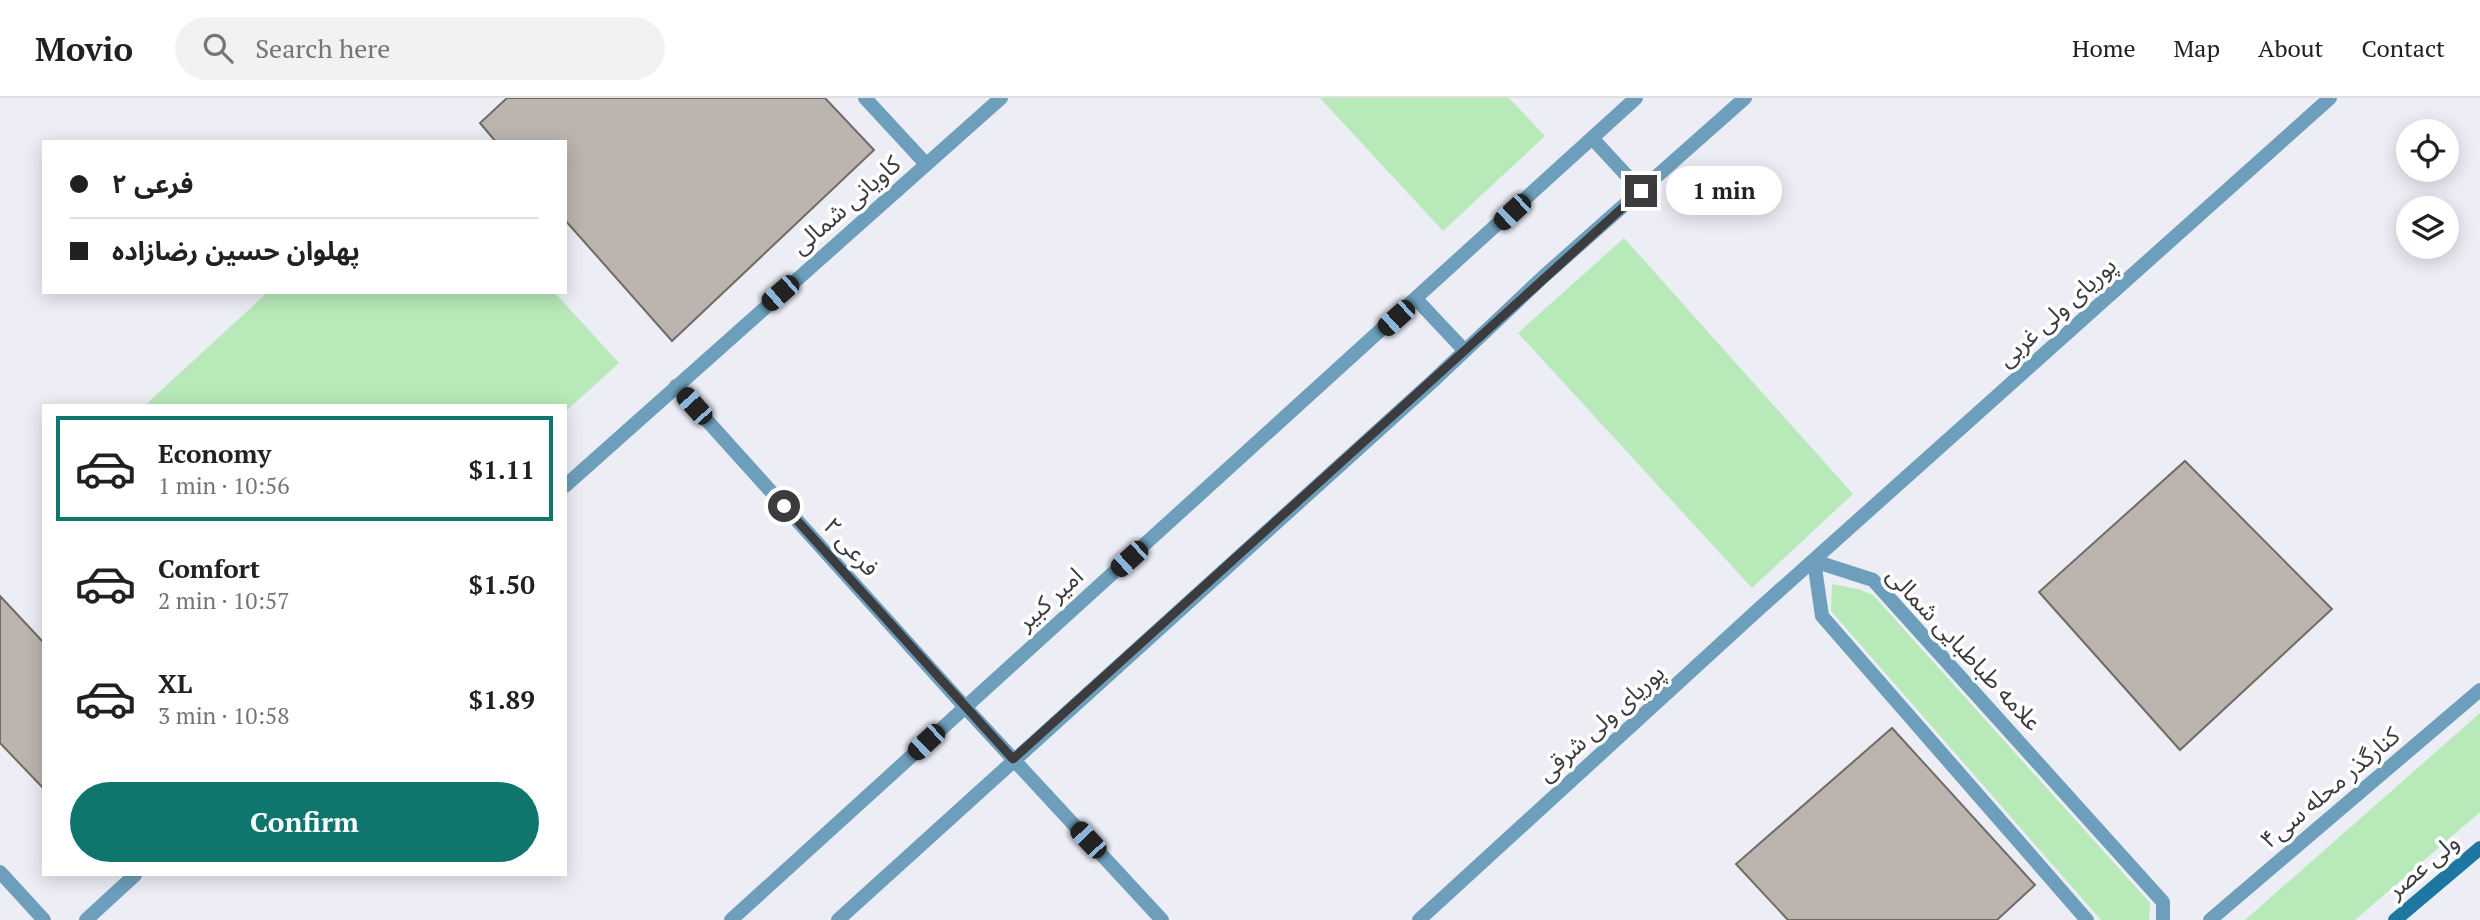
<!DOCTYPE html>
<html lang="en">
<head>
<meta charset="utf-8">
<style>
	:root { --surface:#fff; --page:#f2f2f2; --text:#202124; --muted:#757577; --line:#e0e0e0; --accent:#0f766e }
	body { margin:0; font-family:"PT Serif","Noto Sans Arabic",serif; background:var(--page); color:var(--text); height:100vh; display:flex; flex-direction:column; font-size:26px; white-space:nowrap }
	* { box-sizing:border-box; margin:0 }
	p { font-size:23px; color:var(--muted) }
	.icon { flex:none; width:38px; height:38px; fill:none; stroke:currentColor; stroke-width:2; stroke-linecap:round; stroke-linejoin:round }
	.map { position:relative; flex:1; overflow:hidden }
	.panel { position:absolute; left:42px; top:306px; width:525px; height:472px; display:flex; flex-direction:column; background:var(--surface); border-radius:0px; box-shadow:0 4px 18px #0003 }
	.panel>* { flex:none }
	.guide { position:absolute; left:42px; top:42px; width:525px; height:154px; border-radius:0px; box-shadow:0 4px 18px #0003; display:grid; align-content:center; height:154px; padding:0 28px; background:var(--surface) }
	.tools { position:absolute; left:2396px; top:21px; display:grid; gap:14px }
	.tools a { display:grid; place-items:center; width:63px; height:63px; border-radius:50%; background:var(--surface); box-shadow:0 4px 18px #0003; font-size:35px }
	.end { position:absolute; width:32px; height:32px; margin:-16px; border:9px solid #3c3c3f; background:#fff; box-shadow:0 0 0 4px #fff }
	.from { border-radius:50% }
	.bubble { position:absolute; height:49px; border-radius:24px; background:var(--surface); box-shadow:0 4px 18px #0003; font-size:23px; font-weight:600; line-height:49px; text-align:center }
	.car { position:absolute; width:21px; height:42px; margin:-21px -10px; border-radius:9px; box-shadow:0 0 5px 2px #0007; background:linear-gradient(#222 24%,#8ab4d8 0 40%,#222 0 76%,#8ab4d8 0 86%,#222 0) }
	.guide b { display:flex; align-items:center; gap:24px; height:66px; font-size:26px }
	.guide b+b { border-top:2px solid var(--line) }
	.guide i { width:18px; height:18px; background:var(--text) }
	ul { padding:12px 0 0; list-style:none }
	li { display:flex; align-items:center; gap:21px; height:105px; margin:0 14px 10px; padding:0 14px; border:4px solid transparent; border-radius:0px }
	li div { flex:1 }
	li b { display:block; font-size:26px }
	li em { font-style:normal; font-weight:600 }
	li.active { border-color:var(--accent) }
	li>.icon { width:63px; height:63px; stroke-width:1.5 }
	.button { display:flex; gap:14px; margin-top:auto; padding:14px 28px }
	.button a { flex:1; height:80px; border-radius:42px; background:var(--accent); color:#fff; font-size:28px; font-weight:600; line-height:80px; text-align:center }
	header { display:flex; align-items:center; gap:42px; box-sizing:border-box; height:98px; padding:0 35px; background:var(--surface); border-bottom:2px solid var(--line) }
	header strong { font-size:33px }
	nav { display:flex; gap:38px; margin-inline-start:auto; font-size:24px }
	.search { width:490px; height:63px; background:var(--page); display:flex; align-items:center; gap:18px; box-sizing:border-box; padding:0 24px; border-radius:38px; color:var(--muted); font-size:26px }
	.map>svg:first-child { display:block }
	.green { fill:#b7eab8 }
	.building { fill:#bcb5af; stroke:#716b65; stroke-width:2 }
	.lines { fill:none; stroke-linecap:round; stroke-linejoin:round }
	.service { stroke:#6d9fbc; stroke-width:14 }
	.minor { stroke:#6d9fbc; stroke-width:14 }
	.tertiary { stroke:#6d9fbc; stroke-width:14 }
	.secondary { stroke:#1e77a1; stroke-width:14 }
	.route { stroke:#3c3c3f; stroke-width:9 }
	.labels { text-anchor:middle; stroke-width:7; stroke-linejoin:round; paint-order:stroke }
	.street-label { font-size:24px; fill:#3c3c3f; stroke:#fff }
</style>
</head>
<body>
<header>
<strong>Movio</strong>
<div class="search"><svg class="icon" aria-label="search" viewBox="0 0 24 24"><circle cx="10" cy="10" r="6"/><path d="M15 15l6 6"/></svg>Search here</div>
<nav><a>Home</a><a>Map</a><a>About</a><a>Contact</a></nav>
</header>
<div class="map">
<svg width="2480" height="822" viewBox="0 0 2480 822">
	<rect width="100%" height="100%" fill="#ededf6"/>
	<path class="green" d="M 1320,0 L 1509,0 L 1545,38 L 1443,133 Z
		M 1624,140 L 1853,396 L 1752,490 L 1518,235 Z
		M 268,194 L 554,194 L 619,265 L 565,314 L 565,308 L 144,308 Z
		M 1832,486 L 1858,491 L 1873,497 L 2150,805 L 2149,822 L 2101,822 L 1831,513 Z
		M 2480,615 L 2480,714 L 2355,822 L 2245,822 Z"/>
	<path class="building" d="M 507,0 L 825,0 L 874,52 L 672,243 L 565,122 L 565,44 L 496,44 L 480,25 Z
		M 2185,363 L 2332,511 L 2180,652 L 2039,494 Z
		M 0,498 L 44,545 L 44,691 L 0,645 Z
		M 1892,630 L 2035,787 L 1997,822 L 1788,822 L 1736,766 Z"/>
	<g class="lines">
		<path class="service" d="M 0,774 L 44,822"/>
		<path class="minor" d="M 676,288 L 965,609
			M 1013,661 L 1162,822"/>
		<path class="tertiary" d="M 865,0 L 926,66
			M 1592,40 L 1641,93
			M 1416,201 L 1465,253
			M 565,388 L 1001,0
			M 1814,463 L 1873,482 L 2163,804 L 2163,822
			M 1814,463 L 1822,518 L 2087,822
			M 965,609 L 1013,661
			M 86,822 L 135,777
			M 731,822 L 1636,0
			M 838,822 L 1433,283 L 1543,179 L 1745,0
			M 1419,822 L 1761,509 L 2330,0
			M 2210,822 L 2480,592"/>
		<path class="secondary" d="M 2395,822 L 2480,750"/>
	</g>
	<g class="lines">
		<path class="route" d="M 784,408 L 1013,661 L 1641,93"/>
	</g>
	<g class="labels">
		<g class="street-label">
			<text transform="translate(846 107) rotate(-41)" y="8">کاویانی شمالی</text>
			<text transform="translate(2057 214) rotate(-42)" y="8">پوریای ولی غربی</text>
			<text transform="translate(851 449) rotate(48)" y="8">فرعی ۲</text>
			<text transform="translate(1050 501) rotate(-42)" y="8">امیر کبیر</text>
			<text transform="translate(1964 551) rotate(47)" y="8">علامه طباطبایی شمالی</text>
			<text transform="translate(1601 625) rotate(-42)" y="8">پوریای ولی شرقی</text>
			<text transform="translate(2330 690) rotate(-40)" y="8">کنارگذر محله سی۴</text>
			<text transform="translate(2423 768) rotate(-40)" y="8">ولی عصر</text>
		</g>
	</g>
</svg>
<div class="tools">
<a><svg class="icon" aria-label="locate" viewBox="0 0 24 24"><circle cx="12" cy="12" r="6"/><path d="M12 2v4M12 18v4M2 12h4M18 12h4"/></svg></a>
<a><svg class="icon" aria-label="layers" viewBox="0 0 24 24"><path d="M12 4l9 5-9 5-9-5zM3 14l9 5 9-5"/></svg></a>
</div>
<i class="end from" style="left:784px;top:408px"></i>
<i class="end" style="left:1641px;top:93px"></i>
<div class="bubble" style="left:1666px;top:68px;width:116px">1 min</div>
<i class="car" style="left:1512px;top:114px;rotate:227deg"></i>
<i class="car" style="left:780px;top:195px;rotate:229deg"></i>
<i class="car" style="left:1396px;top:220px;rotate:228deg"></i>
<i class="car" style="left:694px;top:308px;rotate:318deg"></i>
<i class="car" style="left:1129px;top:461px;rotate:228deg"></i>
<i class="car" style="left:926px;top:644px;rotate:227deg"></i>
<i class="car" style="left:1088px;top:742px;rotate:317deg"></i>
<div class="guide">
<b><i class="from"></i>فرعی ۲</b>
<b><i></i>پهلوان حسین رضازاده</b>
</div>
<section class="panel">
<ul>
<li class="active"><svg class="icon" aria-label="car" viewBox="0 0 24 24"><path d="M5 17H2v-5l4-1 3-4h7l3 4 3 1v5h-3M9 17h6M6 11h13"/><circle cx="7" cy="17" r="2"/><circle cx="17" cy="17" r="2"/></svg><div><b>Economy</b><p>1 min · 10:56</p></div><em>$1.11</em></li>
<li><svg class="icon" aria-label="car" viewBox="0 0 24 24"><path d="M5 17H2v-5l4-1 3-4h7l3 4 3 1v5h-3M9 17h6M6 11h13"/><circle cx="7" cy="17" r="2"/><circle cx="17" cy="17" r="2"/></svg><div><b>Comfort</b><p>2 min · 10:57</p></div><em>$1.50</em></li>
<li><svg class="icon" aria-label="car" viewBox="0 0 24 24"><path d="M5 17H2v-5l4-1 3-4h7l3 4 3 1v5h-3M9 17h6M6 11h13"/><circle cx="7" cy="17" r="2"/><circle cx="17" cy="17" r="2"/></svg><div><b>XL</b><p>3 min · 10:58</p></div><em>$1.89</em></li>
</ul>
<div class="button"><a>Confirm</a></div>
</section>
</div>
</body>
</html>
